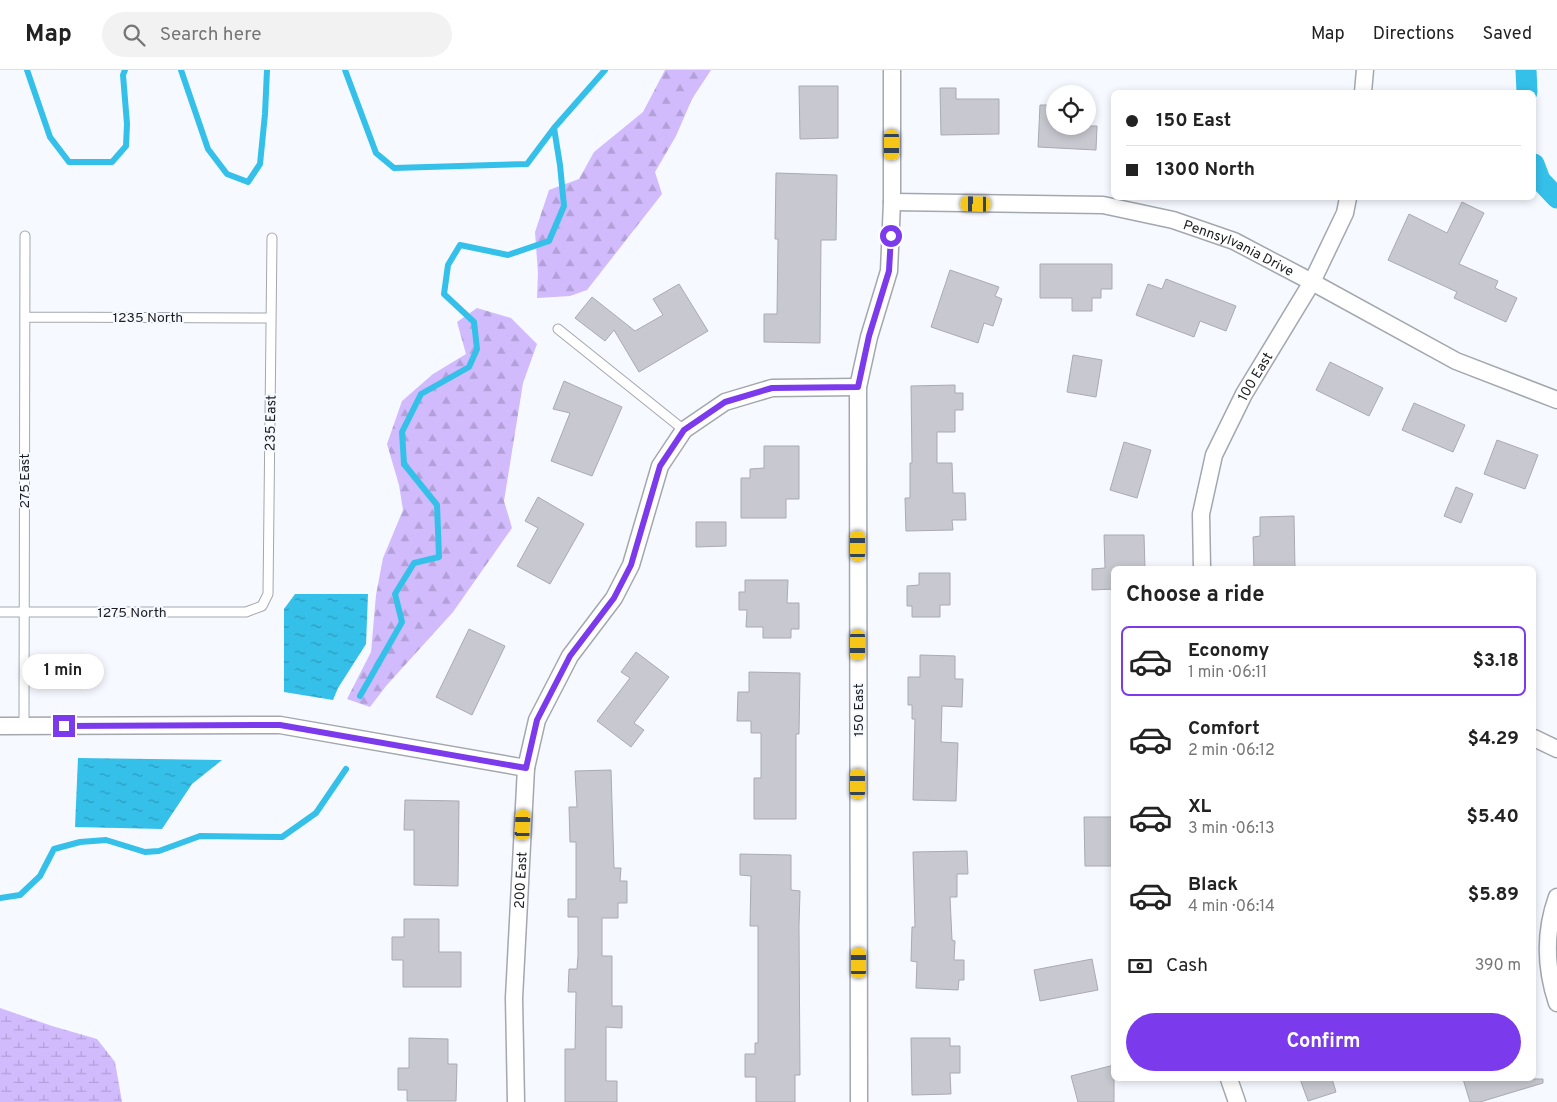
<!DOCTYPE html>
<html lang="en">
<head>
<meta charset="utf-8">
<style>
	:root { --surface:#fff; --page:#f2f2f2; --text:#222; --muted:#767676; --line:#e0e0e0; --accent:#7c3aed }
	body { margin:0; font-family:Overpass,sans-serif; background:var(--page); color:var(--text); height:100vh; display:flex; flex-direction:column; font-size:19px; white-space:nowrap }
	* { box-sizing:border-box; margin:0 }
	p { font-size:16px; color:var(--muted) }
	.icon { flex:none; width:28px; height:28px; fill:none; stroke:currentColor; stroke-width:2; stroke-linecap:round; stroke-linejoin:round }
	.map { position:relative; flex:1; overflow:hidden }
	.side { position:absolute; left:1111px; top:496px; width:425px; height:515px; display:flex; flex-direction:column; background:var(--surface); border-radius:8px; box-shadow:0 2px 8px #0003 }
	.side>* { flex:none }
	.guide { position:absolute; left:1111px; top:20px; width:425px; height:110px; border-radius:8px; box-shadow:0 2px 8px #0003; display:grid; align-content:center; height:110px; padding:0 15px; background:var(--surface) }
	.tools { position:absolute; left:1046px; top:15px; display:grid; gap:10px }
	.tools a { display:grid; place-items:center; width:50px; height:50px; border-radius:50%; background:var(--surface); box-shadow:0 2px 8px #0003; font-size:25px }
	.end { position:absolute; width:22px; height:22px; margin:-11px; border:6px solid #7c3aed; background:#fff; box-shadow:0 0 0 2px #fff }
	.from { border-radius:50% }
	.bubble { position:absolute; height:35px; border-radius:18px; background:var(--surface); box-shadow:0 2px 8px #0003; font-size:16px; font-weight:700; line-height:35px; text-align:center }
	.car { position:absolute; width:15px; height:30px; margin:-15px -8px; border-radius:6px; box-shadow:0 0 4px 1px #0007; background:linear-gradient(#f5c518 24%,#345 0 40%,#f5c518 0 76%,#345 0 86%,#f5c518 0) }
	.guide b { display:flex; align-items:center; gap:18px; height:48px; font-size:19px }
	.guide b+b { border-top:1px solid var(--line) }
	.guide i { width:12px; height:12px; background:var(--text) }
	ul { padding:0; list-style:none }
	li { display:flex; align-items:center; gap:15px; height:70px; margin:0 10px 8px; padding:0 5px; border:2px solid transparent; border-radius:8px }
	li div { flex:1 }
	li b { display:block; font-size:19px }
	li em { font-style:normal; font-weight:700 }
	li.current { border-color:var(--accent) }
	li>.icon { width:45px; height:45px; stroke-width:1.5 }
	h2 { padding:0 15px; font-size:22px; line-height:60px }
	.pay { display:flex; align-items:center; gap:12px; height:55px; padding:0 15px; font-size:19px }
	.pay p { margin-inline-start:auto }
	.cta { display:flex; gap:10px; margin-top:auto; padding:10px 15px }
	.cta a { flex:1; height:58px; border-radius:30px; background:var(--accent); color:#fff; font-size:20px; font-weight:700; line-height:58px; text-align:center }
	header { display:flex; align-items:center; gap:30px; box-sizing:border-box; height:70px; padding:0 25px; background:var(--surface); border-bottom:1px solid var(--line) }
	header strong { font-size:24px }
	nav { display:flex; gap:28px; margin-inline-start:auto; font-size:18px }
	.search { width:350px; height:45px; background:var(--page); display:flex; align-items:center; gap:12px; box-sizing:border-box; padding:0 18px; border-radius:28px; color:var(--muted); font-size:19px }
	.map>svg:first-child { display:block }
	.forest { fill:url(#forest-firs) }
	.wetland { fill:url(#wetland-marsh) }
	.water { fill:url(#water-ripples) }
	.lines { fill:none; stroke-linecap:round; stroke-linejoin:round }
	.stream { stroke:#35c0ea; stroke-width:6 }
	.canal { stroke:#35c0ea; stroke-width:21 }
	.building { fill:#c7c8d0; stroke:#a9aab2 }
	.service-casing { stroke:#a3a7ae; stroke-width:11 }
	.minor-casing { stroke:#a3a7ae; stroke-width:19 }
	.service { stroke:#fff; stroke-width:9 }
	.minor { stroke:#fff; stroke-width:16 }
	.route { stroke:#7c3aed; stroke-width:6 }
	.labels { text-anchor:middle; stroke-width:4; stroke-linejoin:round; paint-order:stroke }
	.street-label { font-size:14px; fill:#1c1e21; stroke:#f6f9ff }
</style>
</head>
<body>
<header>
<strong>Map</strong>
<div class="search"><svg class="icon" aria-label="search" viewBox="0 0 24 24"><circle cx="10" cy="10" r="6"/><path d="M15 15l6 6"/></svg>Search here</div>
<nav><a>Map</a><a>Directions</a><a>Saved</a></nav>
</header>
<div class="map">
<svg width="1557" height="1032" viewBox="0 0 1557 1032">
	<defs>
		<pattern id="forest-firs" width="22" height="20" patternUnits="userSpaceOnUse" patternTransform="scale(1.25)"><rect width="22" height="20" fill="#d1bbfd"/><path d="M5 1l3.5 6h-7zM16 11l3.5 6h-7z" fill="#b3a0d9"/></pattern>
		<pattern id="wetland-marsh" width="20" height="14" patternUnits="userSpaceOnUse" patternTransform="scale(1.25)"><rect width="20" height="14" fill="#d1bbfd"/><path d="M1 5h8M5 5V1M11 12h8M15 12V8" fill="none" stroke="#b3a0d9"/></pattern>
		<pattern id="water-ripples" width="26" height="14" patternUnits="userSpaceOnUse" patternTransform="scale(1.25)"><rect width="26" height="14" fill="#35c0ea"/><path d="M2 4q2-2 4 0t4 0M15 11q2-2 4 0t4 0" fill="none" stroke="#2c9bbd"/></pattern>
	</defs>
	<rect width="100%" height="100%" fill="#f6f9ff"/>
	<path class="forest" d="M 665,0 L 711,0 L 692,29 L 676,66 L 655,102 L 662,124 L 587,220 L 570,226 L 537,228 L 538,203 L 535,162 L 549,120 L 579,109 L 594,82 L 643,42 Z
		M 477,238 L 511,248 L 537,274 L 523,313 L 504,431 L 512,458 L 453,542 L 386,616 L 370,637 L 347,629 L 371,582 L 376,525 L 383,488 L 403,440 L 399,415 L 387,374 L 402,331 L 433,304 L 466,284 L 457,252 Z"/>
	<path class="wetland" d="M 0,938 L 52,956 L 97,969 L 115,992 L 122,1032 L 0,1032 Z"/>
	<path class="water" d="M 295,524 L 368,524 L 366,574 L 338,618 L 333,630 L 284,622 L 284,539 Z
		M 78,688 L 222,690 L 192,714 L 162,759 L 75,757 Z"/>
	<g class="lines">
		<path class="stream" d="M 27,0 L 50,67 L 69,92 L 112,92 L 126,76 L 127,54 L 123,5 L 125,0
			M 181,0 L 208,79 L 227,104 L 248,112 L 260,94 L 265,44 L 267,0
			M 345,0 L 376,83 L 394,98 L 527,94 L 554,58
			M 360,626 L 402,552 L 395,524 L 414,493 L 439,487 L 437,435 L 404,394 L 402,362 L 421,324 L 469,297 L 477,279 L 474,252 L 444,224 L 448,195 L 460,175 L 508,185 L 549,171 L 564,136 L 560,95 L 554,58 L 605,0
			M 0,828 L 20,825 L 40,806 L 54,779 L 80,772 L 106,770 L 145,782 L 159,781 L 200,766 L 282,767 L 316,743 L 346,699"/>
		<path class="canal" d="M 1526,0 L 1527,22
			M 1534,94 L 1540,110 L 1557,128"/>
	</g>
	<path class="building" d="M 799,16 L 838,16 L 838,68 L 800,69 Z
		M 940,18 L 956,18 L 956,29 L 999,29 L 999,64 L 941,65 Z
		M 1040,35 L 1055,35 L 1055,56 L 1097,56 L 1096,80 L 1038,77 Z
		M 776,103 L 837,105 L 836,170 L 821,170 L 820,273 L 764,272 L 764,244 L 777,244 L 778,169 L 775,169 Z
		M 1462,132 L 1484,143 L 1459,194 L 1498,211 L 1495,218 L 1517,228 L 1506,252 L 1454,228 L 1457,222 L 1388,190 L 1409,144 L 1447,163 Z
		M 1040,194 L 1112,194 L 1112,219 L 1101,219 L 1101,228 L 1092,228 L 1092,241 L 1072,241 L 1072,228 L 1040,228 Z
		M 950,200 L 999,217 L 995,226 L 1002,229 L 993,256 L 984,253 L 978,273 L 931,257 Z
		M 1166,209 L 1236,236 L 1226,261 L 1200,251 L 1194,267 L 1136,245 L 1148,214 L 1162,219 Z
		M 679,214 L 708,261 L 639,302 L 614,260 L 605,271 L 575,248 L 592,227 L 635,261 L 663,245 L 653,229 Z
		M 1073,285 L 1102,290 L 1096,327 L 1067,322 Z
		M 1330,292 L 1383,318 L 1369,346 L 1316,320 Z
		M 564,311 L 622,337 L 592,406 L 551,391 L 570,343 L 553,339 Z
		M 955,315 L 955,323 L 963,323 L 963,340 L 955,340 L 955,362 L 937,362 L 937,393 L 952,393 L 953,423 L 965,423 L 966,450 L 952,450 L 953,460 L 906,461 L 905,428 L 910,428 L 910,393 L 912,393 L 911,316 Z
		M 1414,333 L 1465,355 L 1453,382 L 1402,360 Z
		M 1497,370 L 1538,385 L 1525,419 L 1484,404 Z
		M 1124,372 L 1151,380 L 1137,428 L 1110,420 Z
		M 764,376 L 799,376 L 799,429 L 786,429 L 786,448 L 741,448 L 741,408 L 750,408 L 750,399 L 764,398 Z
		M 1456,417 L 1473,424 L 1461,453 L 1444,446 Z
		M 538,427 L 584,454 L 550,514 L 517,496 L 538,458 L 525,451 Z
		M 1294,446 L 1295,499 L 1254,499 L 1253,467 L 1260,466 L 1260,447 Z
		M 696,452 L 726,452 L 726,476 L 696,477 Z
		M 1104,465 L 1144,465 L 1145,499 L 1114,499 L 1114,519 L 1092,520 L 1092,499 L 1105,498 Z
		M 919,503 L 950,503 L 950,535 L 940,535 L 940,547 L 912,547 L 912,536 L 907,536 L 907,516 L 919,515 Z
		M 745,510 L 788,510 L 787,533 L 799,533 L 799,559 L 791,559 L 791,568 L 763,568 L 763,557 L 746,557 L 747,540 L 739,540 L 739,522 L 745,522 Z
		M 469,559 L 505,576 L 472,645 L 436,627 Z
		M 636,582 L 669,607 L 634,653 L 644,660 L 631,677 L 597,651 L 630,608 L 621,602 Z
		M 920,585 L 955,586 L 955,609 L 963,609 L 962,637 L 942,636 L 941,672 L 958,673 L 956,731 L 913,730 L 915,649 L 912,649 L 912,635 L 908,635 L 908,607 L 920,607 Z
		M 749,602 L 800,603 L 799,664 L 796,664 L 796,749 L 754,749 L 754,708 L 761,708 L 761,663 L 751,663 L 751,651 L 737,651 L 738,622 L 749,622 Z
		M 611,700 L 614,798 L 621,798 L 620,811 L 627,811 L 627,833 L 618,833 L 618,848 L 602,848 L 602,886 L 612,886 L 612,936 L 622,936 L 622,958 L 606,957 L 606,1011 L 617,1011 L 617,1032 L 565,1032 L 565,979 L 575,979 L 576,922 L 568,922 L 569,899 L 577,899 L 578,886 L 578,847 L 568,847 L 568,829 L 576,829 L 576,772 L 570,772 L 569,737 L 577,737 L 575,701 Z
		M 405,730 L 459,731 L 458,816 L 414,815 L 414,760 L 404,760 Z
		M 1084,747 L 1114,747 L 1114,796 L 1085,796 Z
		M 967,781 L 968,804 L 957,804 L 957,827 L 950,827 L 952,870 L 955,871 L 954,890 L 964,890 L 964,910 L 959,910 L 958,920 L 916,918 L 917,892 L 911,891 L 912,857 L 915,857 L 913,782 Z
		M 740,784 L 791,785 L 791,820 L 800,821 L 799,856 L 800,1005 L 795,1005 L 795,1032 L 756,1032 L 756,1007 L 745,1007 L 745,984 L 755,984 L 755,973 L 758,973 L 758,856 L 750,856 L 751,806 L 740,805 Z
		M 404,849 L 439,849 L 439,882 L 461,882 L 461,917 L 403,917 L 403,890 L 392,890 L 392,867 L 404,867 Z
		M 1092,889 L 1098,920 L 1040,931 L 1034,900 Z
		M 409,968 L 448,969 L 448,994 L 457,994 L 456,1031 L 407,1031 L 407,1020 L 398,1020 L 398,998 L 409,998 Z
		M 911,968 L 950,968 L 950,976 L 960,976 L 960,1003 L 950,1003 L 951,1024 L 912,1025 Z
		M 1114,995 L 1114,1032 L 1078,1032 L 1071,1006 Z
		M 1300,1009 L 1332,1009 L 1336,1022 L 1308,1031 Z
		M 1463,1009 L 1543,1009 L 1543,1013 L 1480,1032 L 1470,1032 Z"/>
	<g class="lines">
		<g class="service-casing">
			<path id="service" d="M 25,247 L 271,248
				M 558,259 L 684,360
				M 0,542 L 246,542 L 262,536 L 268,524 L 272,168
				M 24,656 L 25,166"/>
		</g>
		<g class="minor-casing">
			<g id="minor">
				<path d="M 1363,22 L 1365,0"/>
				<path id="s1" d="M 892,132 L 1103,135 L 1173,150 L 1234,171 L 1312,212 L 1456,291 L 1557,330"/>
				<path id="s2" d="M 1202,499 L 1201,444 L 1214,385 L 1244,324 L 1312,212 L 1345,143 L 1348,128"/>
				<path d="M 0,656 L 280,655 L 526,698"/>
				<path d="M 1534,668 L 1557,679"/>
				<path d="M 1557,827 C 1544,863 1545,897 1557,933"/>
				<path d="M 1229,1009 L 1237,1032"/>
				<path id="s3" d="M 516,1032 L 514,928 L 526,698 L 537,650 L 570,586 L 614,528 L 631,495 L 660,396 L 684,360 L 725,332 L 772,318 L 858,317"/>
				<path d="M 859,1032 L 858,317 L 869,267 L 889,201 L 892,132 L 892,0"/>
			</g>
		</g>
		<use href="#service" class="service"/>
		<use href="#minor" class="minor"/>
	</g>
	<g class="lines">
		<path class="route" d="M 64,656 L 280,655 L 526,698 L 537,650 L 570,586 L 614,528 L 631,495 L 660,396 L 684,360 L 725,332 L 772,318 L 858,317 L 869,266 L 889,201 L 891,166"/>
	</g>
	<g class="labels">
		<g class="street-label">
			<text dy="5" stroke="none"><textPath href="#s1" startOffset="354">Pennsylvania Drive</textPath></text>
			<text x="148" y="252">1235 North</text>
			<text dy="5" stroke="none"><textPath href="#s2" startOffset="204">100 East</textPath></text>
			<text transform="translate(270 353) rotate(-89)" y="5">235 East</text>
			<text transform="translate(24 411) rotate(-90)" y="5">275 East</text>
			<text x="132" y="547">1275 North</text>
			<text transform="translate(858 640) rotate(-90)" y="5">150 East</text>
			<text dy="5" stroke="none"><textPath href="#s3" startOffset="222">200 East</textPath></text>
		</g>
	</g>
</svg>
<div class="tools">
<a><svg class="icon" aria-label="locate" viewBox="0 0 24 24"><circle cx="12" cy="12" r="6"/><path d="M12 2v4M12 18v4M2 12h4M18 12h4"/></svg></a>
</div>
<i class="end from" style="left:891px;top:166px"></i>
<i class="end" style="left:64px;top:656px"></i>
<div class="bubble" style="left:22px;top:584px;width:82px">1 min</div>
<i class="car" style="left:892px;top:75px;rotate:180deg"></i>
<i class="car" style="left:976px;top:134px;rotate:271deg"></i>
<i class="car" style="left:858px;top:476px;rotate:0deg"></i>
<i class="car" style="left:858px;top:575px;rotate:180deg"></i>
<i class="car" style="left:858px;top:714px;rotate:0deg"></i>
<i class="car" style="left:523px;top:755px;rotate:3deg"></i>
<i class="car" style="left:859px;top:893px;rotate:0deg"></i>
<div class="guide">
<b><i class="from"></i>150 East</b>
<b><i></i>1300 North</b>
</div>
<section class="side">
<h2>Choose a ride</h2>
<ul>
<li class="current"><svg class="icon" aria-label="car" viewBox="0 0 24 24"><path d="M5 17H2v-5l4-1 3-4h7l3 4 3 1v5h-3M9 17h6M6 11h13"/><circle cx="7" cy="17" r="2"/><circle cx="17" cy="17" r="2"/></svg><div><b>Economy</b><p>1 min · 06:11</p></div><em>$3.18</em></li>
<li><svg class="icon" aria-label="car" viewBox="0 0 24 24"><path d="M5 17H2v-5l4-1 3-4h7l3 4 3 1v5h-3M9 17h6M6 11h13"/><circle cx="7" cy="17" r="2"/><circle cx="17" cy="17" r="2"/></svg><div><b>Comfort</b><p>2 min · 06:12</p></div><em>$4.29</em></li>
<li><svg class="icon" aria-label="car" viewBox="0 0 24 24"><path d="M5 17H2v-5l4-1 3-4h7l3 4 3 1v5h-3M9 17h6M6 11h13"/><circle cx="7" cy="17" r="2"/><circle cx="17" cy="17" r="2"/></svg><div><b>XL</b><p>3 min · 06:13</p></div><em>$5.40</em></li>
<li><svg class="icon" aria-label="car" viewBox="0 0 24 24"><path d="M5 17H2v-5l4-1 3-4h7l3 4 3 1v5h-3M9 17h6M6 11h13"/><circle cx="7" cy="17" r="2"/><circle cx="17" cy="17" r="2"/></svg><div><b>Black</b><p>4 min · 06:14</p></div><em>$5.89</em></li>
</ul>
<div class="pay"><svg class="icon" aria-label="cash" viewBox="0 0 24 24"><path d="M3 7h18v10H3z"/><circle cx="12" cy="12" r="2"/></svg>Cash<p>390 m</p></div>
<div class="cta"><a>Confirm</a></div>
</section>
</div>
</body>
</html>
